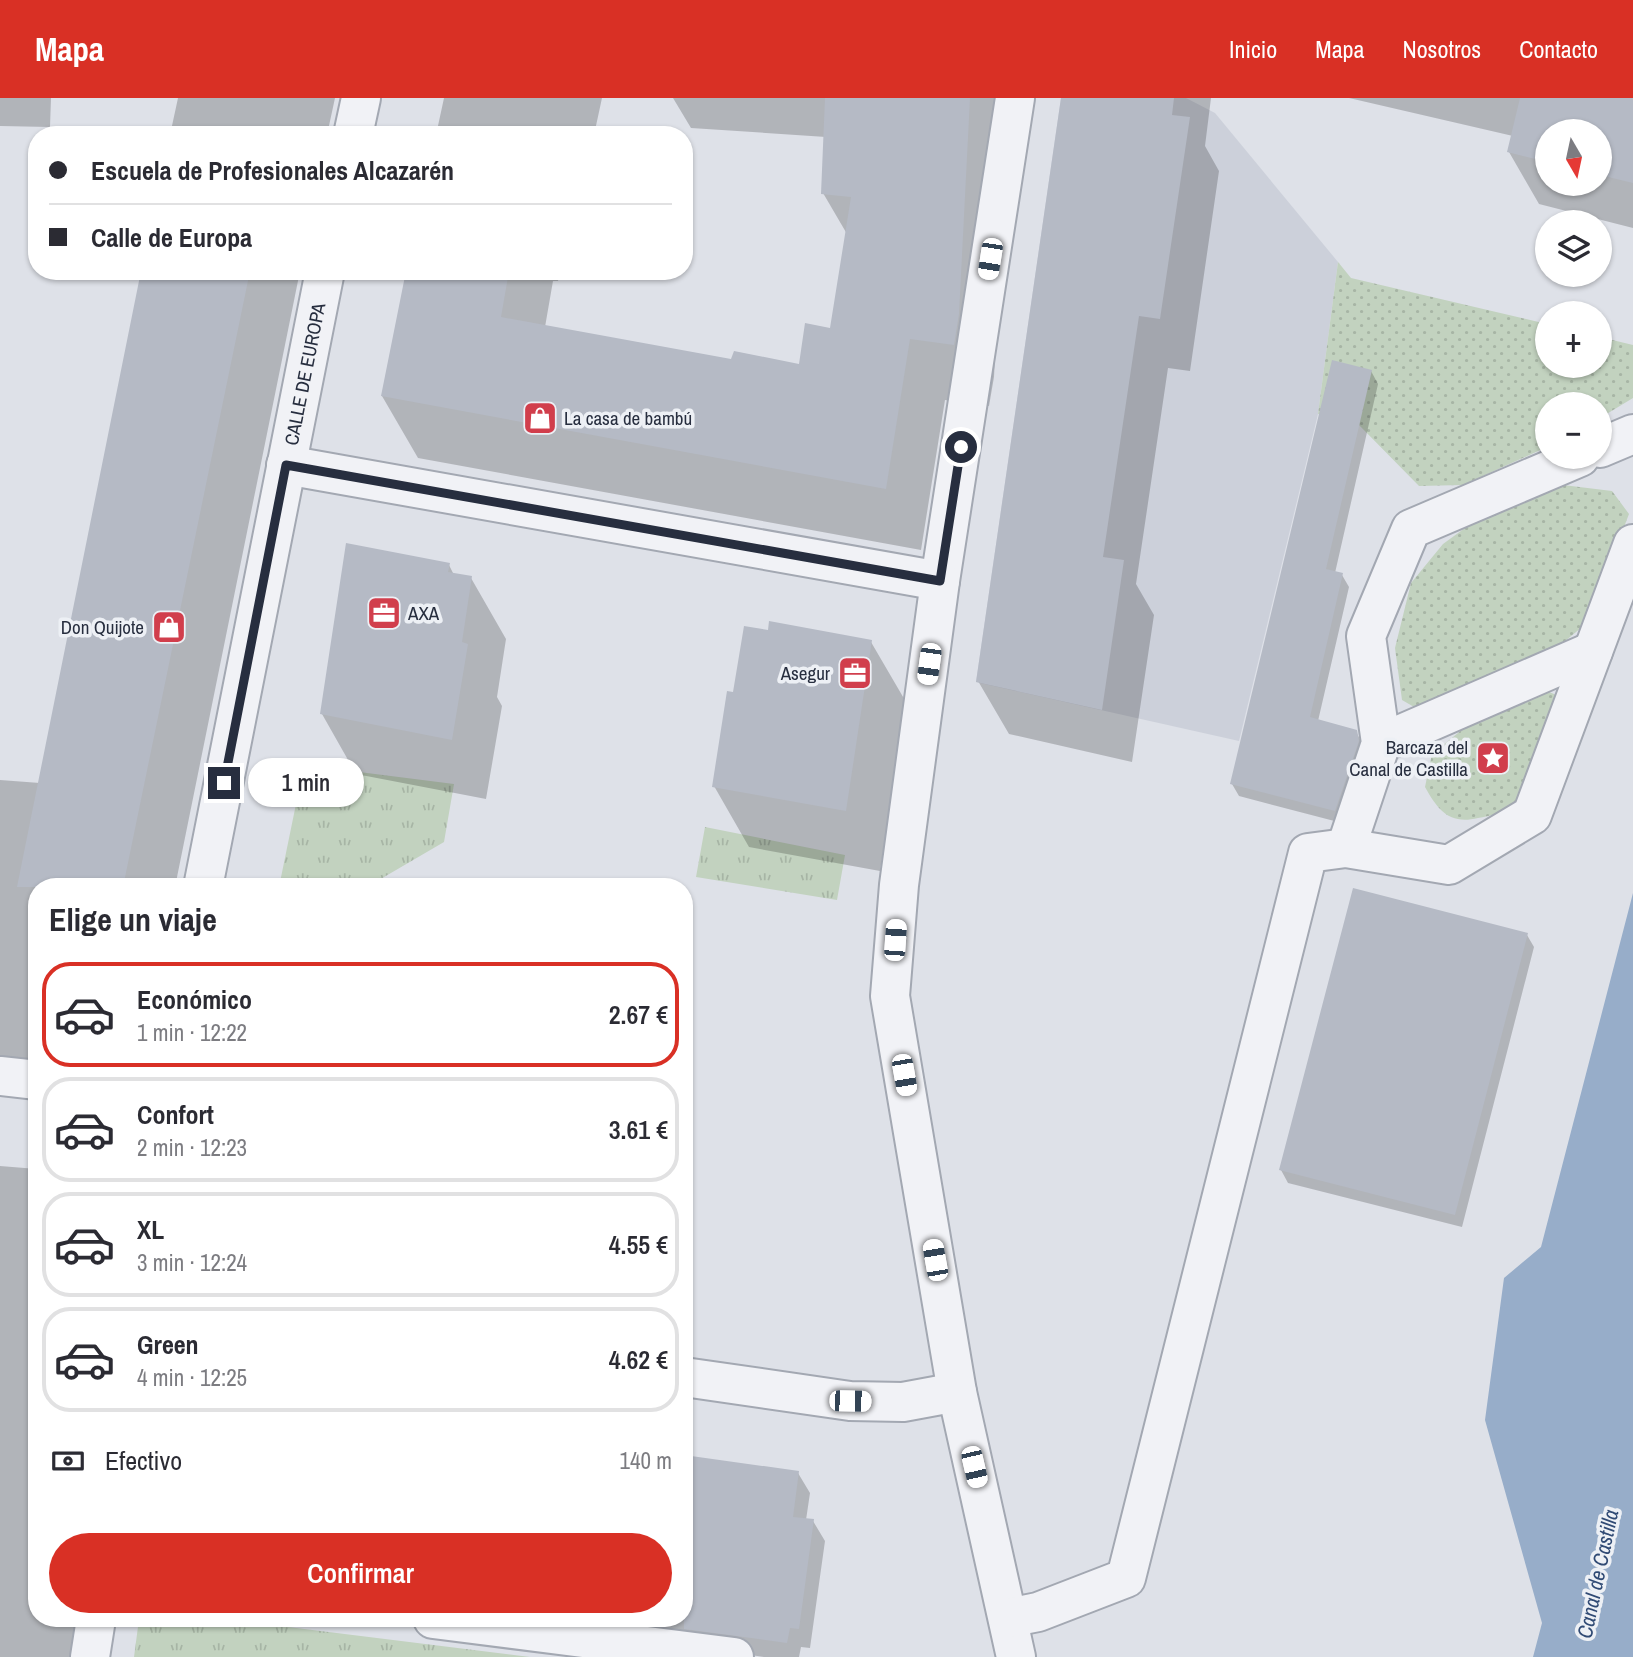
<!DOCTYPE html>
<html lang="es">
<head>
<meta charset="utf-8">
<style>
	:root { --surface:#fff; --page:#f7f7f7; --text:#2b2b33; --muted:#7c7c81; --line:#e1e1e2; --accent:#d93025 }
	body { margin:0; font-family:"Archivo Narrow",sans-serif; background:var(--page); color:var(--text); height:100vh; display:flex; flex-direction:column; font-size:26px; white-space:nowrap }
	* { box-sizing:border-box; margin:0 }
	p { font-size:23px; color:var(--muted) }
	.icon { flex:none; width:38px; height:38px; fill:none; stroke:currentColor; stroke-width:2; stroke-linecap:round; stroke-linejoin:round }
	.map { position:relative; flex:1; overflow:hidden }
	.side { position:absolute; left:28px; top:780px; width:665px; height:749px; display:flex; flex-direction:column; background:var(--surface); border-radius:28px; box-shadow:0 2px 5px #0004 }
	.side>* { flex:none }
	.hud { position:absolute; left:28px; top:28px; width:665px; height:154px; border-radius:28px; box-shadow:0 2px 5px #0004; display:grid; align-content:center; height:154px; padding:0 21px; background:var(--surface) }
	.needle { width:46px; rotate:171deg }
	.buttons { position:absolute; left:1535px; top:21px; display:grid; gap:14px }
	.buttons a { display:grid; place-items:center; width:77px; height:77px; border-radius:50%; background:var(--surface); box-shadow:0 2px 5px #0004; font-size:35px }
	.end { position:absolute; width:32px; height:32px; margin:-16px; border:9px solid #272e3f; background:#fff; box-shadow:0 0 0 4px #fff }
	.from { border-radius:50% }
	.bubble { position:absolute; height:49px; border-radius:24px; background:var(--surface); box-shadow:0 2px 5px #0004; font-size:23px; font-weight:600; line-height:49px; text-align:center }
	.car { position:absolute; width:21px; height:42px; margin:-21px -10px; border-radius:9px; box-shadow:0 0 5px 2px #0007; background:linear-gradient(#fff 24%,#345 0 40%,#fff 0 76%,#345 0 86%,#fff 0) }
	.hud b { display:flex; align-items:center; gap:24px; height:66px; font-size:26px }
	.hud b+b { border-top:2px solid var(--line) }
	.hud i { width:18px; height:18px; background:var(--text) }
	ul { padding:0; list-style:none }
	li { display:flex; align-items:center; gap:21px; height:105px; margin:0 14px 10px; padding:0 7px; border:4px solid var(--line); border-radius:28px }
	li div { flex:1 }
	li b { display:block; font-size:26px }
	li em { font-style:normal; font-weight:600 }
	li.active { border-color:var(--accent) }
	li>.icon { width:63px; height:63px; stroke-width:1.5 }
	h2 { padding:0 21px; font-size:32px; line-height:84px }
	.pay { display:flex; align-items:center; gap:18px; height:77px; padding:0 21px; font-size:26px }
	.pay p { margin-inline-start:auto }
	.primary-button { display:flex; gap:14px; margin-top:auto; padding:14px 21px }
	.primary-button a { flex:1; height:80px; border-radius:42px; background:var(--accent); color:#fff; font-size:28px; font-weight:600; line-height:80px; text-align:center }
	header { display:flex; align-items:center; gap:42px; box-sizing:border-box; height:98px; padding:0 35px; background:var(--accent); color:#fff }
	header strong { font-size:33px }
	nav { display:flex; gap:38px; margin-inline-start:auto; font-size:24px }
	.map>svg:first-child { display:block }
	.built { fill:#ccd0da }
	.grass { fill:url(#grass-tufts) }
	.garden { fill:url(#garden-dots) }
	.water { fill:#97adc9 }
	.shadow { fill:#0003; fill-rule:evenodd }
	.building { fill:#b5bac5 }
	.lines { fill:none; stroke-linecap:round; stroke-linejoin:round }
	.minor-casing { stroke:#a3a8b2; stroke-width:42 }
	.minor { stroke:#f1f2f6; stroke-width:38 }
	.route { stroke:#272e3f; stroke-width:9 }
	.labels { text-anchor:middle; stroke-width:7; stroke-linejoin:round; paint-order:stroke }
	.street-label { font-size:19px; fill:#272e3f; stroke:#edf0f5 }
	.poi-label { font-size:19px; fill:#272e3f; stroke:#edf0f5; text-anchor:end }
	.water-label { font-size:21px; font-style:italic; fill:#304a74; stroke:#edf0f5 }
</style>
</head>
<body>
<header>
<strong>Mapa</strong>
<nav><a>Inicio</a><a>Mapa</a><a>Nosotros</a><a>Contacto</a></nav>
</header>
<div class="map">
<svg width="1633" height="1559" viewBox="0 0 1633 1559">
	<defs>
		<pattern id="grass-tufts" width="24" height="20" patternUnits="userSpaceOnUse" patternTransform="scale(1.75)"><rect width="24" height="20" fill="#c2d2bf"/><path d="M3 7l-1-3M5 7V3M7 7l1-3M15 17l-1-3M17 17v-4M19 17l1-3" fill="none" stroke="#a7b5a5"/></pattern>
		<pattern id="garden-dots" width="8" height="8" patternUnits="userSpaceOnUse" patternTransform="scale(1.75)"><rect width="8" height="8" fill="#c2d2bf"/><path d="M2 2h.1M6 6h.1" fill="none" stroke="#a7b5a5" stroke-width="1.8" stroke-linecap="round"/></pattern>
	</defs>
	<rect width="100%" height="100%" fill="#dee1e8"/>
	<path class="built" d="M 1061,0 L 1186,0 L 1215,15 L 1338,164 L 1318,316 L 1239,643 L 976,584 Z"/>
	<path class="grass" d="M 304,667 L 454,686 L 444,744 L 367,789 L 279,789 Z
		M 705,729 L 845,757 L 837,802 L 696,779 Z
		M 139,1521 L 223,1521 L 530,1559 L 134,1559 Z"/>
	<path class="garden" d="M 1338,164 L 1351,180 L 1547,226 L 1547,268 L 1600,268 L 1600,239 L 1633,247 L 1633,300 L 1600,320 L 1600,306 L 1547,306 L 1547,349 L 1463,387 L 1419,388 L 1359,327 L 1318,316 Z
		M 1563,387 L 1612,393 L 1629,416 L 1587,525 L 1542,562 L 1421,613 L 1402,602 L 1395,550 L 1411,485 L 1443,446 L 1487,414 Z
		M 1544,592 L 1559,598 C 1551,623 1531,689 1513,706 C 1504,715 1490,718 1478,720 C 1449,727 1438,712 1425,689 L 1432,656 L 1474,622 Z"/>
	<path class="water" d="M 1633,795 L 1633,1559 L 1533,1559 L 1542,1525 L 1485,1322 L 1504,1180 L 1541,1149 Z"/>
	<path class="shadow" d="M 0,0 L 51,0 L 50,29 L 0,28 Z
		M 178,0 L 335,0 L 327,37 L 170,37 Z
		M 444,0 L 602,0 L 594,37 L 436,37 Z
		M 673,0 L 1008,0 L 994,279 L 989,308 L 945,302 L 921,452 L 418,360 L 382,298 L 408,173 L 560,173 L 558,183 L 553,183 L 545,229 L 733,263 L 800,268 L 831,232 L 847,136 L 823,95 L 826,39 L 691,30 Z
		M 1063,0 L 1211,0 L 1205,48 L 1219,73 L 1190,273 L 1168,270 L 1136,486 L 1154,517 L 1132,664 L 1009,636 L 978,583 Z
		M 1349,0 L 1633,0 L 1633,130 L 1539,106 L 1509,54 L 1513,38 ZM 1547,33 L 1600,33 L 1600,86 L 1547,86 Z
		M 143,173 L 300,173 L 175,789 L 37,789 L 37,980 L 0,976 L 0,682 L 40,685 Z
		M 1371,273 L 1378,286 L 1335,475 L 1342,477 L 1349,489 L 1318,623 L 1356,634 L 1363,647 L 1342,725 L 1239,698 L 1232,686 Z
		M 449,467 L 454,477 L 471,480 L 506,541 L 497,599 L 502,608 L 486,701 L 356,676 L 322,616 Z
		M 871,544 L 906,604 L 880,773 L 749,749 L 714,688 L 735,596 Z
		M 1527,837 L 1534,849 L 1462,1129 L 1288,1085 L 1281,1072 Z
		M 0,1068 L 37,1071 L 37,1521 L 106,1521 L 101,1559 L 0,1559 Z
		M 798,1375 L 810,1395 L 806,1422 L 813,1423 L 825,1443 L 810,1550 L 801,1549 L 799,1559 L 764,1559 L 635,1540 L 624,1521 L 684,1521 Z"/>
	<path class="building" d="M 825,0 L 970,0 L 959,216 L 954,247 L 910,241 L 886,391 L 381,298 L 406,173 L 509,173 L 501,219 L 731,261 L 734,253 L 799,266 L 805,225 L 830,230 L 851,99 L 821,96 Z
		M 1061,0 L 1174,0 L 1172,17 L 1190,19 L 1160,221 L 1139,218 L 1103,459 L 1124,462 L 1102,612 L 976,584 Z
		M 1520,0 L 1633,0 L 1633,85 L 1600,77 L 1600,33 L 1547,33 L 1547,64 L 1507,54 Z
		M 141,173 L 250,173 L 123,789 L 17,789 Z
		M 1332,262 L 1372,272 L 1326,471 L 1343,475 L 1310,619 L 1357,632 L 1359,643 L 1335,713 L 1230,686 Z
		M 346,445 L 450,465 L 448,474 L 472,478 L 462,544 L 468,546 L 452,642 L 320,616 Z
		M 769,523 L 872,542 L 846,713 L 712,689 L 727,593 L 733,594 L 744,528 L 768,532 Z
		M 1353,790 L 1528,835 L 1455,1117 L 1279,1072 Z
		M 684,1357 L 799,1373 L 793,1419 L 814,1421 L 799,1531 L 790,1530 L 787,1545 L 684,1531 Z"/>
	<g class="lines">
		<g class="minor-casing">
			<g id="minor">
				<path d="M 1015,0 L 940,483 L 899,787 L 890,898 L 957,1294 L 1016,1559"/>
				<path d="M 353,37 L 361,0"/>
				<path d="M 1600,350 L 1633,336"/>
				<path d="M 286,367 L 940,483"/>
				<path d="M 1381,645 L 1593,553"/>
				<path d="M 1346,750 L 1381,645 L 1366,538 L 1411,431 L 1580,359"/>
				<path id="s1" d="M 203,789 L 325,173"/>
				<path d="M 0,978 L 37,982"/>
				<path d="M 684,1279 L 850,1303 L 903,1304 L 957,1294"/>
				<path d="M 1008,1520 L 1038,1514 L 1126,1480 L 1308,755 L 1346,750 L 1449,767 L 1532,717 L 1633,446"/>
				<path d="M 433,1521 L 734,1559"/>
				<path d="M 90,1559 L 96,1521"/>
			</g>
		</g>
		<use href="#minor" class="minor"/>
	</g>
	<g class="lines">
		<path class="route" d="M 224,685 L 286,367 L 940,483 L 961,349"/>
	</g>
	<defs>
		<g id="shop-square" transform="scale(1.75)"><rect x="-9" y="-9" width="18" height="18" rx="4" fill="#d13e4c" stroke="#edf0f5"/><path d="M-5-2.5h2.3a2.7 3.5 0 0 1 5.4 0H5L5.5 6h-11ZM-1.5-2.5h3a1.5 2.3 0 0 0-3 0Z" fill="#fff"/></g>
		<g id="office-square" transform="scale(1.75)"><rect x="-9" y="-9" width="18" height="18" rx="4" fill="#d13e4c" stroke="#edf0f5"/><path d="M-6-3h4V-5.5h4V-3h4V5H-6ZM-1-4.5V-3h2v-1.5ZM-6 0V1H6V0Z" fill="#fff"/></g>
		<g id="sight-square" transform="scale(1.75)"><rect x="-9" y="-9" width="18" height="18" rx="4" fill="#d13e4c" stroke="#edf0f5"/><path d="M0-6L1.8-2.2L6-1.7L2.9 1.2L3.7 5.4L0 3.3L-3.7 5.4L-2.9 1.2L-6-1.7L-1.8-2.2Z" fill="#fff"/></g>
	</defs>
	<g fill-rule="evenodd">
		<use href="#shop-square" x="540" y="320"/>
		<use href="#office-square" x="384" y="515"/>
		<use href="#shop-square" x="169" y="529"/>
		<use href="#office-square" x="855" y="575"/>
		<use href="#sight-square" x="1493" y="660"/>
	</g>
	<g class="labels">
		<g class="street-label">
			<text dy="7" stroke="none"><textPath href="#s1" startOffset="523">CALLE DE EUROPA</textPath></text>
		</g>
		<g class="poi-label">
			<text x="564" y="327" text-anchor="start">La casa de bambú</text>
			<text x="408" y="522" text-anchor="start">AXA</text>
			<text x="144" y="536">Don Quijote</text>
			<text x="830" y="582">Asegur</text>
			<text x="1468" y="656">Barcaza del<tspan x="1468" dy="22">Canal de Castilla</tspan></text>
		</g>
		<g class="water-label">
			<text transform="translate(1598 1476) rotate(-78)" y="7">Canal de Castilla</text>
		</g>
	</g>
</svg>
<div class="buttons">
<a><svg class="needle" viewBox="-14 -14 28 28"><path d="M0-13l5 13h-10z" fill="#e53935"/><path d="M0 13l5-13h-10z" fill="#7c7c81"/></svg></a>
<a><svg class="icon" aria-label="layers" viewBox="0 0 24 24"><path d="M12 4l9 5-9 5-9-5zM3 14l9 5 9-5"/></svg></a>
<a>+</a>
<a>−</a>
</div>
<i class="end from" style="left:961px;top:349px"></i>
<i class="end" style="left:224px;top:685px"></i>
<div class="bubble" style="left:248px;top:660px;width:116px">1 min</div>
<i class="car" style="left:990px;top:161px;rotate:189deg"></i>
<i class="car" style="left:929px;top:566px;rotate:188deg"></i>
<i class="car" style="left:895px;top:842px;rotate:4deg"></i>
<i class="car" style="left:904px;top:977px;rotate:170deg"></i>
<i class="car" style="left:935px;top:1162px;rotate:350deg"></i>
<i class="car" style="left:850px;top:1303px;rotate:91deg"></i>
<i class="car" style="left:974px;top:1369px;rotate:167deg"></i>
<div class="hud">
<b><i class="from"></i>Escuela de Profesionales Alcazarén</b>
<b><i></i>Calle de Europa</b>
</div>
<section class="side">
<h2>Elige un viaje</h2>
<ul>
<li class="active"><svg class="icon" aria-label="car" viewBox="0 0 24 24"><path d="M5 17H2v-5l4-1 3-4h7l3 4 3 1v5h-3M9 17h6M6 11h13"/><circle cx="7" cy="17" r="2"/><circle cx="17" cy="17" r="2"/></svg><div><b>Económico</b><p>1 min · 12:22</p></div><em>2.67 €</em></li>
<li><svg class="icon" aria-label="car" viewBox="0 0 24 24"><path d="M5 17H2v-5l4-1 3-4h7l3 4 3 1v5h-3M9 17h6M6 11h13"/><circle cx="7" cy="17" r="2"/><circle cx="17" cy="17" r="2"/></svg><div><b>Confort</b><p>2 min · 12:23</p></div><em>3.61 €</em></li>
<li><svg class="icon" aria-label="car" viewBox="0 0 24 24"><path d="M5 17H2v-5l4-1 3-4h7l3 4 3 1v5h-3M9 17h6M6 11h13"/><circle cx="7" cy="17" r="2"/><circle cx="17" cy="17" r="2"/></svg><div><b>XL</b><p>3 min · 12:24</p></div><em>4.55 €</em></li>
<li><svg class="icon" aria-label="car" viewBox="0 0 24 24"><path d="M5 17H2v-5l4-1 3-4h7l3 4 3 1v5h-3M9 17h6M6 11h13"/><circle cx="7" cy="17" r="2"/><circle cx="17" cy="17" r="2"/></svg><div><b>Green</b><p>4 min · 12:25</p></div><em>4.62 €</em></li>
</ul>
<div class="pay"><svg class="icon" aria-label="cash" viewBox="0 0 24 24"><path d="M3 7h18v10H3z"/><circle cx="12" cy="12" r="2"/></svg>Efectivo<p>140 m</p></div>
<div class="primary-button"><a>Confirmar</a></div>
</section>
</div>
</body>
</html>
